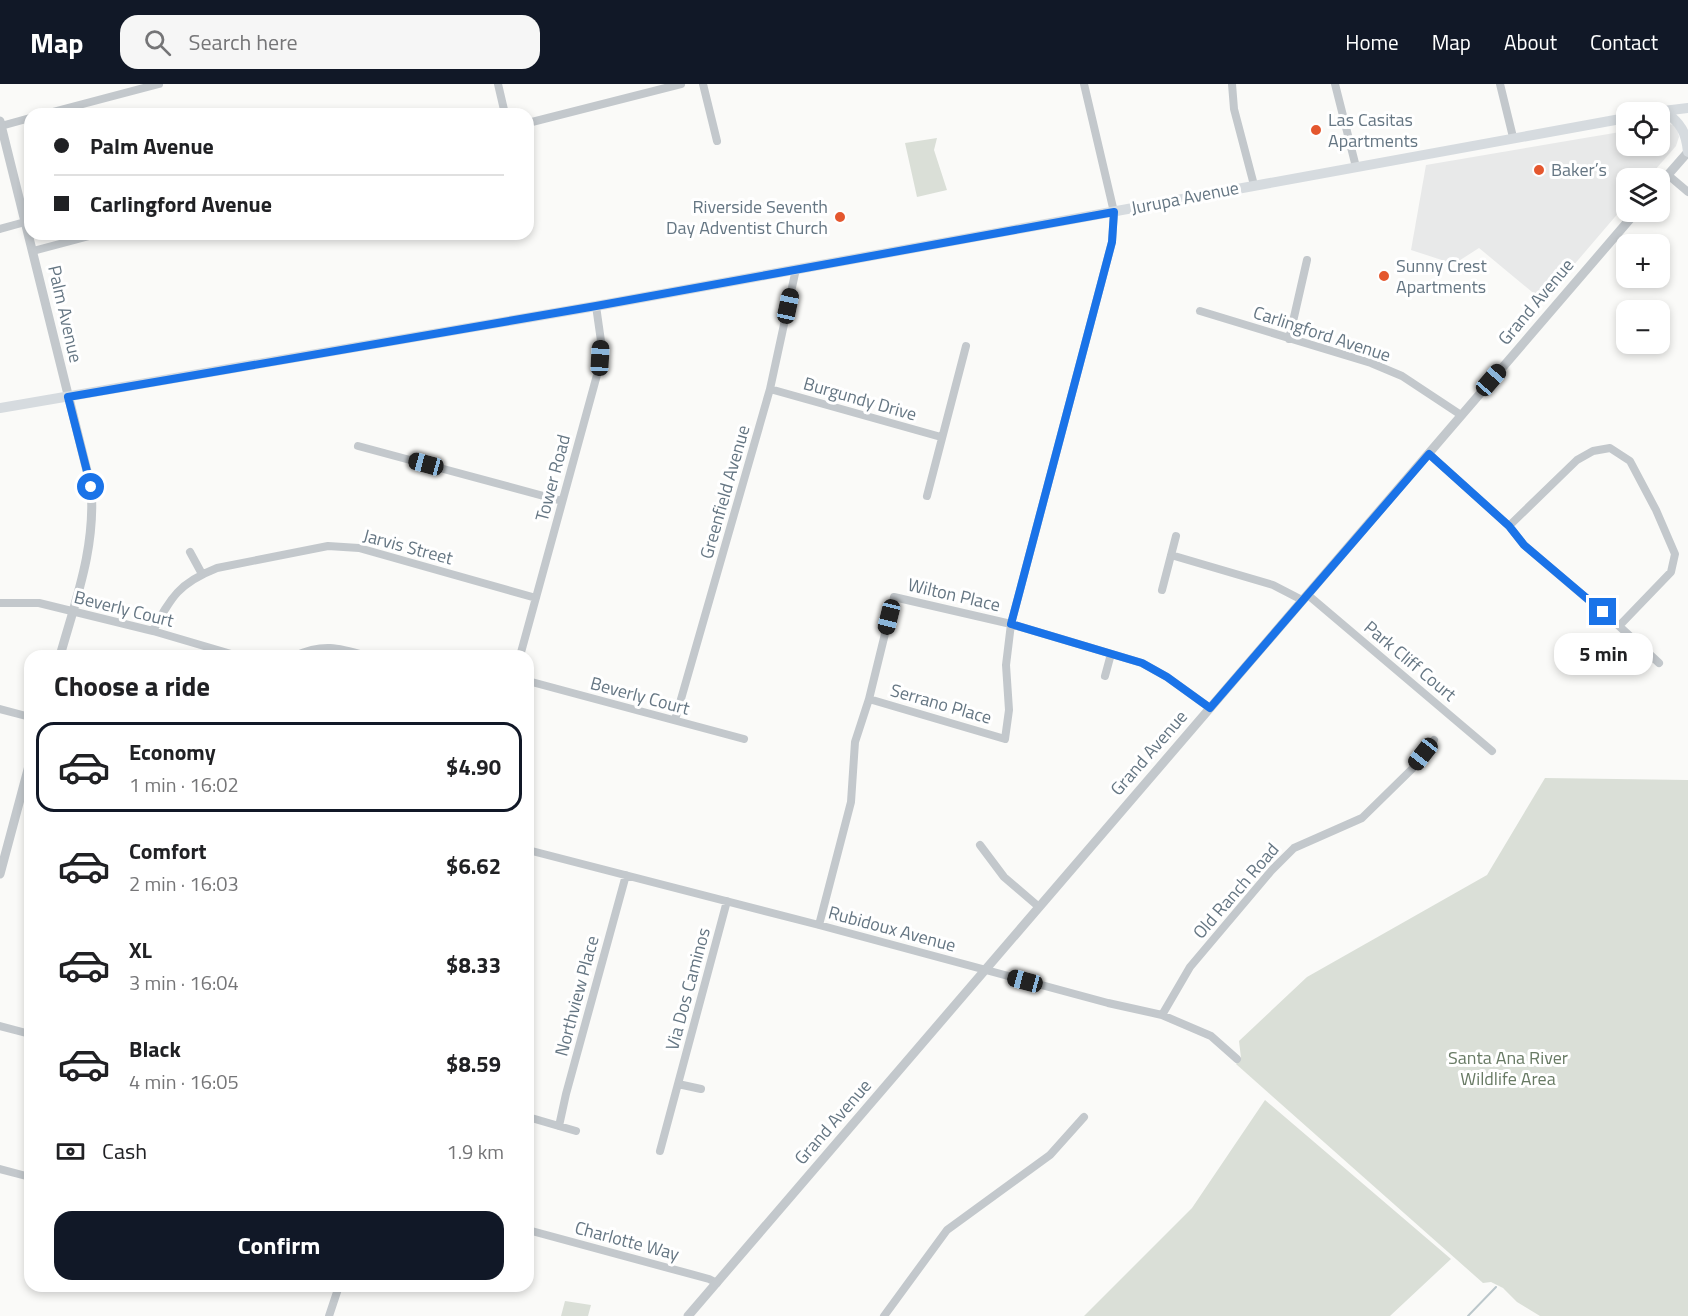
<!DOCTYPE html>
<html lang="en">
<head>
<meta charset="utf-8">
<style>
	:root { --surface:#fff; --page:#f6f6f6; --text:#202124; --muted:#757577; --line:#e0e0e0; --accent:#111827 }
	body { margin:0; font-family:"Titillium Web",sans-serif; background:var(--page); color:var(--text); height:100vh; display:flex; flex-direction:column; font-size:22px; white-space:nowrap }
	* { box-sizing:border-box; margin:0 }
	p { font-size:20px; color:var(--muted) }
	.icon { flex:none; width:33px; height:33px; fill:none; stroke:currentColor; stroke-width:2; stroke-linecap:round; stroke-linejoin:round }
	.map { position:relative; flex:1; overflow:hidden }
	.side { position:absolute; left:24px; top:566px; width:510px; height:642px; display:flex; flex-direction:column; background:var(--surface); border-radius:18px; box-shadow:0 3px 9px #0003 }
	.side>* { flex:none }
	.guide { position:absolute; left:24px; top:24px; width:510px; height:132px; border-radius:18px; box-shadow:0 3px 9px #0003; display:grid; align-content:center; height:132px; padding:0 30px; background:var(--surface) }
	.fabs { position:absolute; left:1616px; top:18px; display:grid; gap:12px }
	.fabs a { display:grid; place-items:center; width:54px; height:54px; border-radius:12px; background:var(--surface); box-shadow:0 3px 9px #0003; font-size:30px }
	.end { position:absolute; width:27px; height:27px; margin:-14px; border:8px solid #1a73e8; background:#fff; box-shadow:0 0 0 3px #fff }
	.from { border-radius:50% }
	.bubble { position:absolute; height:42px; border-radius:18px; background:var(--surface); box-shadow:0 3px 9px #0003; font-size:20px; font-weight:700; line-height:42px; text-align:center }
	.car { position:absolute; width:18px; height:36px; margin:-18px -9px; border-radius:8px; box-shadow:0 0 4px 2px #0007; background:linear-gradient(#222 24%,#8ab4d8 0 40%,#222 0 76%,#8ab4d8 0 86%,#222 0) }
	.guide b { display:flex; align-items:center; gap:21px; height:57px; font-size:22px }
	.guide b+b { border-top:2px solid var(--line) }
	.guide i { width:15px; height:15px; background:var(--text) }
	ul { padding:0; list-style:none }
	li { display:flex; align-items:center; gap:18px; height:90px; margin:0 12px 9px; padding:0 18px; border:3px solid transparent; border-radius:18px }
	li div { flex:1 }
	li b { display:block; font-size:22px }
	li em { font-style:normal; font-weight:700 }
	li.on { border-color:var(--accent) }
	li>.icon { width:54px; height:54px; stroke-width:1.5 }
	h2 { padding:0 30px; font-size:27px; line-height:72px }
	.pay { display:flex; align-items:center; gap:15px; height:66px; padding:0 30px; font-size:22px }
	.pay p { margin-inline-start:auto }
	.primary-button { display:flex; gap:12px; margin-top:auto; padding:12px 30px }
	.primary-button a { flex:1; height:69px; border-radius:18px; background:var(--accent); color:#fff; font-size:24px; font-weight:700; line-height:69px; text-align:center }
	header { display:flex; align-items:center; gap:36px; box-sizing:border-box; height:84px; padding:0 30px; background:var(--accent); color:#fff }
	header strong { font-size:28px }
	nav { display:flex; gap:33px; margin-inline-start:auto; font-size:21px }
	.search { width:420px; height:54px; background:var(--page); display:flex; align-items:center; gap:15px; box-sizing:border-box; padding:0 21px; border-radius:18px; color:var(--muted); font-size:22px }
	.map>svg:first-child { display:block }
	.built { fill:#e8e9e9 }
	.green { fill:#dadfd7 }
	.lines { fill:none; stroke-linecap:round; stroke-linejoin:round }
	.stream { stroke:#bbc7cb; stroke-width:2 }
	.minor { stroke:#c3c8cc; stroke-width:8 }
	.tertiary { stroke:#c3c8cc; stroke-width:9 }
	.secondary { stroke:#d6dbdf; stroke-width:10 }
	.route { stroke:#1a73e8; stroke-width:8 }
	.poi-dot { fill:#e4572e; stroke:#fff; stroke-width:2 }
	.labels { text-anchor:middle; stroke-width:6; stroke-linejoin:round; paint-order:stroke }
	.poi-label { font-size:18px; fill:#657683; stroke:#fff; text-anchor:start }
	.street-label { font-size:18px; fill:#657683; stroke:#fff }
	.park-label { font-size:18px; fill:#687a64; stroke:#fff }
</style>
</head>
<body>
<header>
<strong>Map</strong>
<div class="search"><svg class="icon" aria-label="search" viewBox="0 0 24 24"><circle cx="10" cy="10" r="6"/><path d="M15 15l6 6"/></svg>Search here</div>
<nav><a>Home</a><a>Map</a><a>About</a><a>Contact</a></nav>
</header>
<div class="map">
<svg width="1688" height="1232" viewBox="0 0 1688 1232">
	<rect width="100%" height="100%" fill="#fafaf8"/>
	<path class="built" d="M 1668,40 L 1674,41 L 1678,47 L 1679,53 L 1676,62 L 1648,94 L 1626,94 L 1626,120 L 1543,217 L 1479,164 L 1454,180 L 1411,166 L 1426,81 L 1626,47 L 1626,62 L 1659,62 L 1659,41 Z"/>
	<path class="green" d="M 937,54 L 934,66 L 947,106 L 917,113 L 905,59 Z
		M 1545,694 L 1688,696 L 1688,1232 L 1540,1232 L 1517,1218 L 1503,1204 L 1491,1198 L 1483,1199 L 1236,980 L 1241,974 L 1239,957 L 1307,893 L 1487,791 Z
		M 1265,1016 L 1451,1175 L 1390,1232 L 1084,1232 L 1192,1124 Z
		M 565,1217 L 591,1221 L 588,1232 L 561,1232 Z"/>
	<g class="lines">
		<path class="stream" d="M 1468,1232 L 1496,1203"/>
		<path class="minor" d="M 498,0 L 505,30
			M 703,0 L 717,57
			M 1232,0 L 1234,25 L 1254,101
			M 1335,0 L 1356,83
			M 1500,0 L 1513,53
			M 45,30 L 159,0
			M 528,39 L 681,0
			M 1,42 L 30,34
			M 1668,91 L 1688,108
			M 0,145 L 25,138
			M 33,167 L 97,150
			M 1200,227 L 1371,279 L 1402,292 L 1461,331
			M 1289,255 L 1307,176
			M 770,305 L 941,353
			M 358,362 L 562,417
			M 1429,370 L 1509,442 L 1524,461 L 1619,542 L 1659,579
			M 927,412 L 966,262
			M 1509,442 L 1577,376 L 1593,367 L 1610,364 L 1630,377 L 1656,426 L 1675,470 L 1671,488 L 1619,542
			M 190,468 L 202,490
			M 1171,471 L 1273,501 L 1302,516
			M 1162,506 L 1176,452
			M 1308,511 L 1492,667
			M 0,519 L 39,519 L 153,547 L 238,572
			M 153,547 C 171,513 179,499 217,484 L 328,462 L 359,464 L 536,514
			M 295,572 C 323,559 339,564 367,572
			M 520,572 L 597,291 L 601,257 L 596,222
			M 1105,592 L 1111,570
			M 528,597 L 744,655
			M 869,615 L 1005,655 L 1009,626 L 1006,581 L 1011,540 L 1112,158 L 1114,128 L 1084,0
			M 0,625 L 30,633
			M 675,636 L 770,305 L 796,185
			M 980,761 L 1004,793 L 1039,823
			M 528,766 L 819,841 L 1108,919 L 1162,931 L 1211,952 L 1237,975
			M 819,841 L 851,718 L 855,658 L 869,615 L 894,513 L 1011,540 L 1142,579 L 1167,593 L 1210,624
			M 1162,931 L 1190,883 L 1271,787 L 1294,764 L 1362,734 L 1412,685 L 1434,656
			M 0,942 L 30,950
			M 678,1000 L 701,1005
			M 528,1033 L 576,1047
			M 559,1042 L 566,1010 L 626,791
			M 660,1067 L 727,817
			M 0,1085 L 30,1093
			M 528,1146 L 709,1195 L 717,1199
			M 329,1232 L 339,1202
			M 884,1232 L 947,1146 L 1050,1071 L 1084,1033"/>
		<path class="tertiary" d="M 0,37 L 91,403 C 96,463 76,515 60,572
			M 1659,101 L 1688,68
			M 0,790 L 30,678
			M 688,1232 L 1636,128"/>
		<path class="secondary" d="M 1664,27 C 1681,39 1686,48 1688,68
			M 1655,28 L 1688,24
			M 0,324 L 596,222 L 1626,34"/>
	</g>
	<g class="lines">
		<path class="route" d="M 91,403 L 68,313 L 596,222 L 1114,128 L 1112,158 L 1011,540 L 1142,579 L 1167,593 L 1210,624 L 1429,370 L 1509,442 L 1524,461 L 1603,528"/>
	</g>
	<g class="poi-dot">
		<circle cx="1316" cy="46" r="6"/>
		<circle cx="1539" cy="86" r="6"/>
		<circle cx="840" cy="133" r="6"/>
		<circle cx="1384" cy="192" r="6"/>
	</g>
	<g class="labels">
		<g class="poi-label">
			<text x="1328" y="42">Las Casitas<tspan x="1328" dy="21">Apartments</tspan></text>
			<text x="1551" y="92">Baker’s</text>
			<text x="828" y="129" text-anchor="end">Riverside Seventh<tspan x="828" dy="21">Day Adventist Church</tspan></text>
			<text x="1396" y="188">Sunny Crest<tspan x="1396" dy="21">Apartments</tspan></text>
		</g>
		<g class="street-label">
			<text transform="translate(1185 114) rotate(-11)" y="6">Jurupa Avenue</text>
			<text transform="translate(1536 218) rotate(-50)" y="6">Grand Avenue</text>
			<text transform="translate(65 230) rotate(77)" y="6">Palm Avenue</text>
			<text transform="translate(1322 250) rotate(18)" y="6">Carlingford Avenue</text>
			<text transform="translate(860 315) rotate(16)" y="6">Burgundy Drive</text>
			<text transform="translate(553 394) rotate(-75)" y="6">Tower Road</text>
			<text transform="translate(725 408) rotate(-74)" y="6">Greenfield Avenue</text>
			<text transform="translate(408 463) rotate(15)" y="6">Jarvis Street</text>
			<text transform="translate(954 511) rotate(13)" y="6">Wilton Place</text>
			<text transform="translate(124 525) rotate(14)" y="6">Beverly Court</text>
			<text transform="translate(1410 577) rotate(40)" y="6">Park Cliff Court</text>
			<text transform="translate(640 612) rotate(15)" y="6">Beverly Court</text>
			<text transform="translate(941 620) rotate(16)" y="6">Serrano Place</text>
			<text transform="translate(1149 669) rotate(-49)" y="6">Grand Avenue</text>
			<text transform="translate(1236 807) rotate(-49)" y="6">Old Ranch Road</text>
			<text transform="translate(892 845) rotate(15)" y="6">Rubidoux Avenue</text>
			<text transform="translate(688 905) rotate(-75)" y="6">Via Dos Caminos</text>
			<text transform="translate(577 912) rotate(-75)" y="6">Northview Place</text>
			<text transform="translate(833 1038) rotate(-49)" y="6">Grand Avenue</text>
			<text transform="translate(627 1157) rotate(15)" y="6">Charlotte Way</text>
		</g>
		<g class="park-label">
			<text x="1508" y="980">Santa Ana River<tspan x="1508" dy="21">Wildlife Area</tspan></text>
		</g>
	</g>
</svg>
<div class="fabs">
<a><svg class="icon" aria-label="locate" viewBox="0 0 24 24"><circle cx="12" cy="12" r="6"/><path d="M12 2v4M12 18v4M2 12h4M18 12h4"/></svg></a>
<a><svg class="icon" aria-label="layers" viewBox="0 0 24 24"><path d="M12 4l9 5-9 5-9-5zM3 14l9 5 9-5"/></svg></a>
<a>+</a>
<a>−</a>
</div>
<i class="end from" style="left:91px;top:403px"></i>
<i class="end" style="left:1603px;top:528px"></i>
<div class="bubble" style="left:1554px;top:549px;width:99px">5 min</div>
<i class="car" style="left:788px;top:222px;rotate:12deg"></i>
<i class="car" style="left:600px;top:274px;rotate:3deg"></i>
<i class="car" style="left:1491px;top:296px;rotate:41deg"></i>
<i class="car" style="left:426px;top:380px;rotate:285deg"></i>
<i class="car" style="left:889px;top:533px;rotate:194deg"></i>
<i class="car" style="left:1423px;top:670px;rotate:218deg"></i>
<i class="car" style="left:1025px;top:897px;rotate:285deg"></i>
<div class="guide">
<b><i class="from"></i>Palm Avenue</b>
<b><i></i>Carlingford Avenue</b>
</div>
<section class="side">
<h2>Choose a ride</h2>
<ul>
<li class="on"><svg class="icon" aria-label="car" viewBox="0 0 24 24"><path d="M5 17H2v-5l4-1 3-4h7l3 4 3 1v5h-3M9 17h6M6 11h13"/><circle cx="7" cy="17" r="2"/><circle cx="17" cy="17" r="2"/></svg><div><b>Economy</b><p>1 min · 16:02</p></div><em>$4.90</em></li>
<li><svg class="icon" aria-label="car" viewBox="0 0 24 24"><path d="M5 17H2v-5l4-1 3-4h7l3 4 3 1v5h-3M9 17h6M6 11h13"/><circle cx="7" cy="17" r="2"/><circle cx="17" cy="17" r="2"/></svg><div><b>Comfort</b><p>2 min · 16:03</p></div><em>$6.62</em></li>
<li><svg class="icon" aria-label="car" viewBox="0 0 24 24"><path d="M5 17H2v-5l4-1 3-4h7l3 4 3 1v5h-3M9 17h6M6 11h13"/><circle cx="7" cy="17" r="2"/><circle cx="17" cy="17" r="2"/></svg><div><b>XL</b><p>3 min · 16:04</p></div><em>$8.33</em></li>
<li><svg class="icon" aria-label="car" viewBox="0 0 24 24"><path d="M5 17H2v-5l4-1 3-4h7l3 4 3 1v5h-3M9 17h6M6 11h13"/><circle cx="7" cy="17" r="2"/><circle cx="17" cy="17" r="2"/></svg><div><b>Black</b><p>4 min · 16:05</p></div><em>$8.59</em></li>
</ul>
<div class="pay"><svg class="icon" aria-label="cash" viewBox="0 0 24 24"><path d="M3 7h18v10H3z"/><circle cx="12" cy="12" r="2"/></svg>Cash<p>1.9 km</p></div>
<div class="primary-button"><a>Confirm</a></div>
</section>
</div>
</body>
</html>
